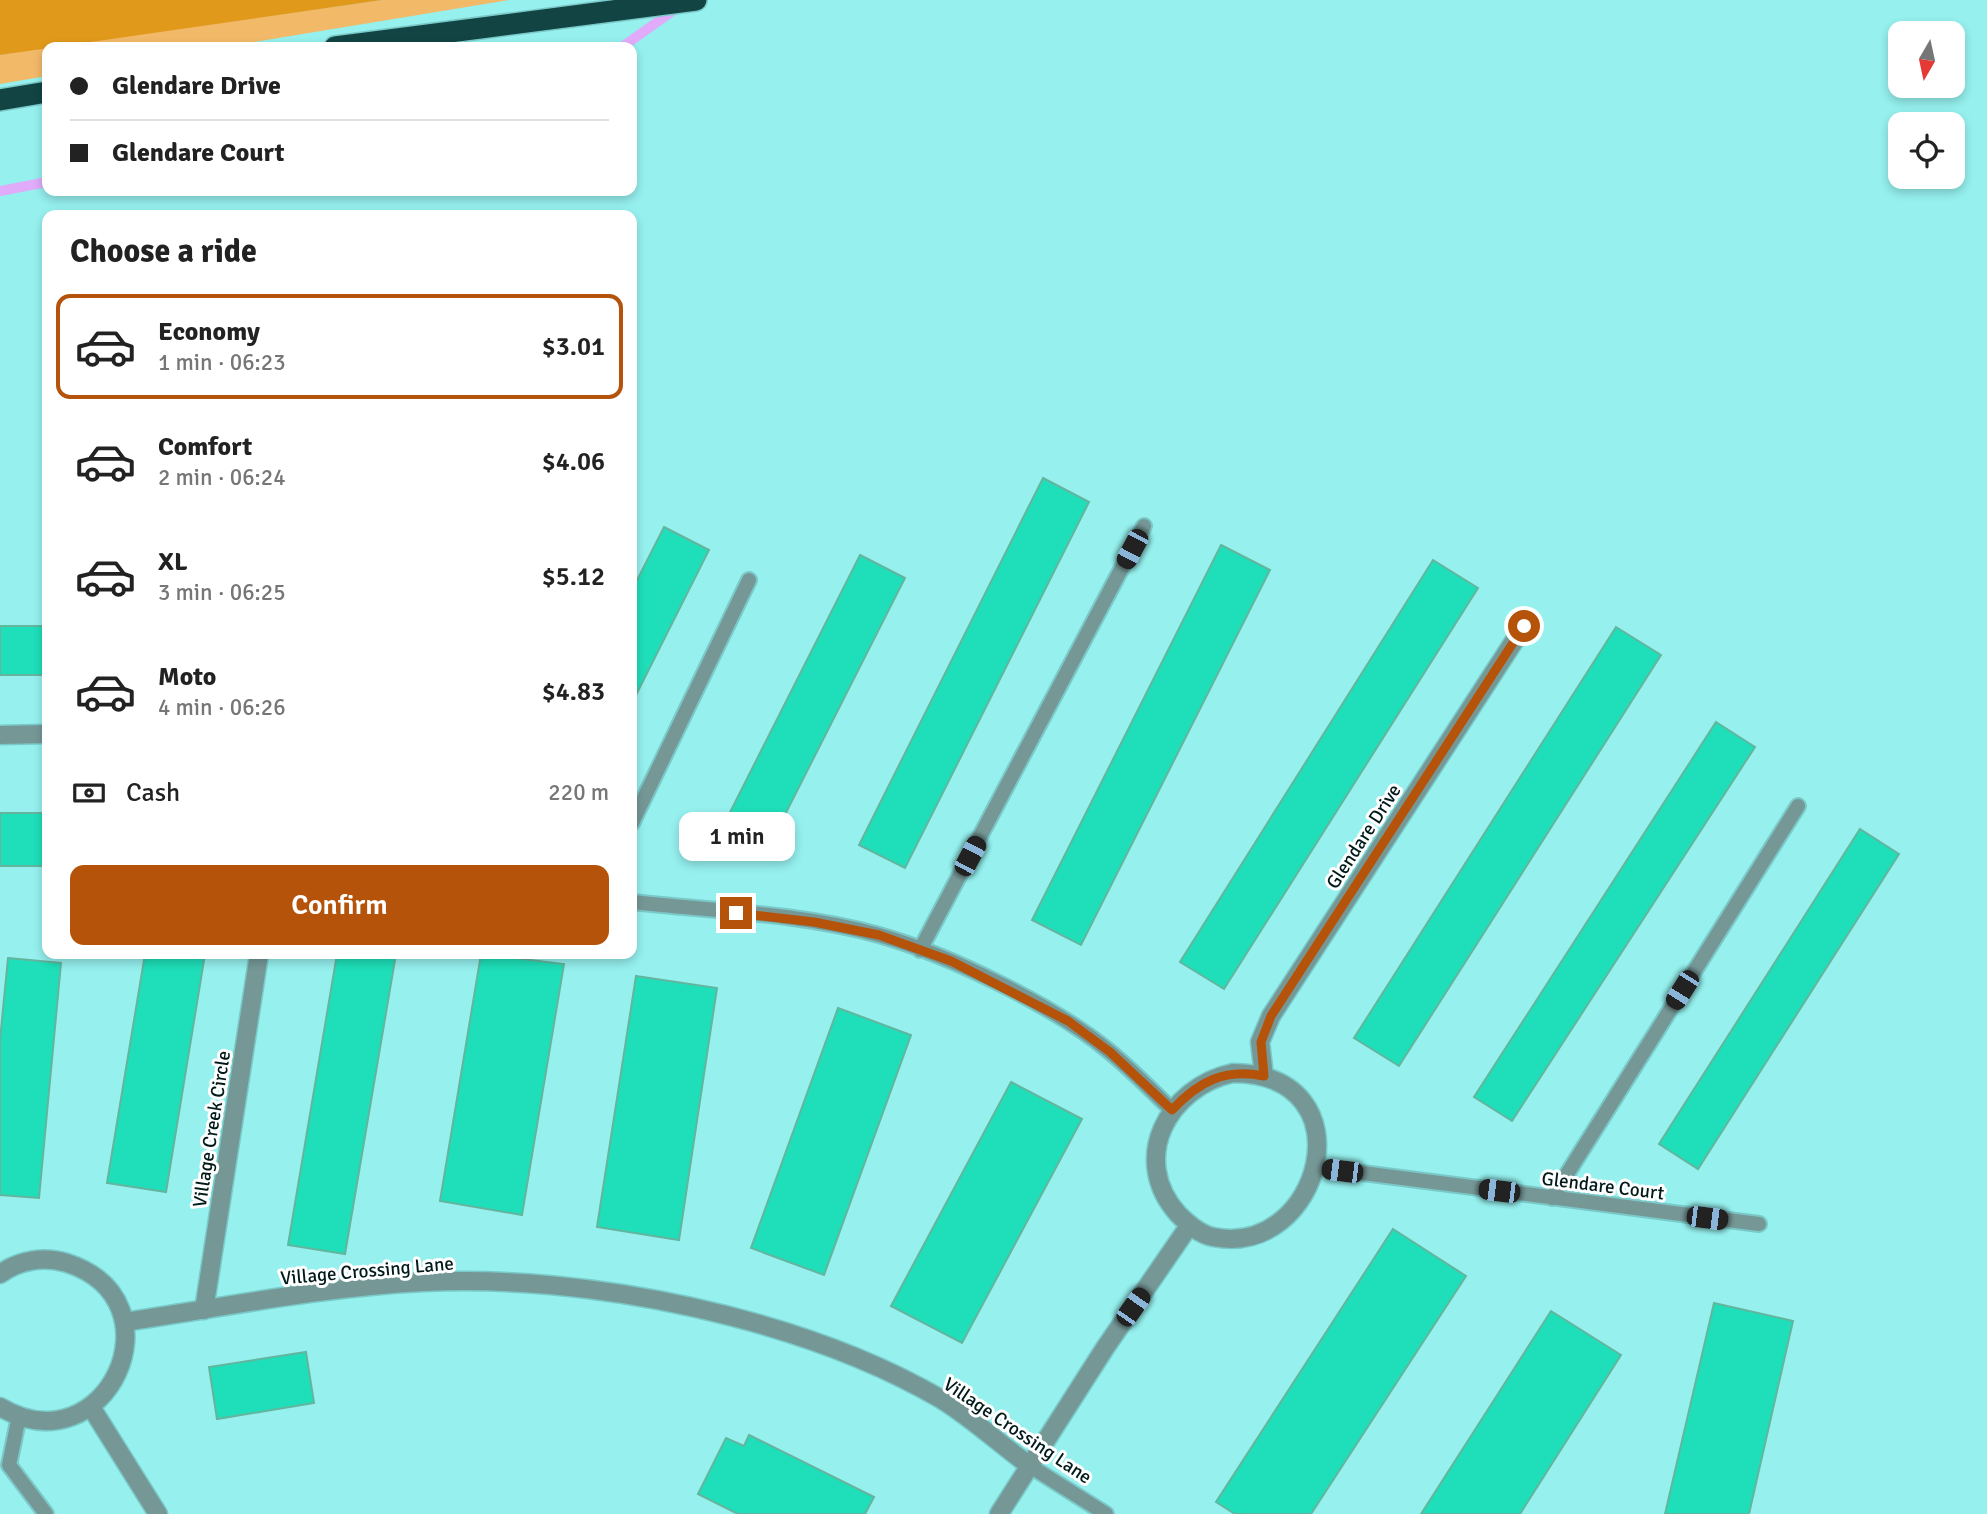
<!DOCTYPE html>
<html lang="en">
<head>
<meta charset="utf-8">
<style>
	:root { --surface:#fff; --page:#f6f6f6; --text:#222; --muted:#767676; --line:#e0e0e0; --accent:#b45309 }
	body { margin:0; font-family:Signika,sans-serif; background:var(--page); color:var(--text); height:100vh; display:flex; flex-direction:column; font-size:26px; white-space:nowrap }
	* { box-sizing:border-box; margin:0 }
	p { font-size:23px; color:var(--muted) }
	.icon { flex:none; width:38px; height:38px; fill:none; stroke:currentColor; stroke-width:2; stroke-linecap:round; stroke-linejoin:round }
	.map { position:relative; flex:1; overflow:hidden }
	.panel { position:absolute; left:42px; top:210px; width:595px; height:749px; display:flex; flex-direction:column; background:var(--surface); border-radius:14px; box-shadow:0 4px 10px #0003 }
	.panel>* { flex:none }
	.banner { position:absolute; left:42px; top:42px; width:595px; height:154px; border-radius:14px; box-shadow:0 4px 10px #0003; display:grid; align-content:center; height:154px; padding:0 28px; background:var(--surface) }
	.needle { width:46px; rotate:189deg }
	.buttons { position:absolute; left:1888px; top:21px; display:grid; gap:14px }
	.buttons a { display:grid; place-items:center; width:77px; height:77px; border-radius:14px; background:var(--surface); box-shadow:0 4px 10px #0003; font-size:35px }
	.end { position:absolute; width:32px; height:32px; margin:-16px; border:9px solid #b45309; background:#fff; box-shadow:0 0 0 4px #fff }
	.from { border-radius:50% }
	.bubble { position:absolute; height:49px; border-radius:14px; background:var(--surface); box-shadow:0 4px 10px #0003; font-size:23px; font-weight:600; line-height:49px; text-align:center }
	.car { position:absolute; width:21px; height:42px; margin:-21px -10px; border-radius:9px; box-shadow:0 0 5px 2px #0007; background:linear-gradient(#222 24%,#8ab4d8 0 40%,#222 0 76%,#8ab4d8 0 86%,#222 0) }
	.banner b { display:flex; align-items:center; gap:24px; height:66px; font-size:26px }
	.banner b+b { border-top:2px solid var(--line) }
	.banner i { width:18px; height:18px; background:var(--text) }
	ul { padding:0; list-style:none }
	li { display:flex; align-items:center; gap:21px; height:105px; margin:0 14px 10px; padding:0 14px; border:4px solid transparent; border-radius:14px }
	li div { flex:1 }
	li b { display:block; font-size:26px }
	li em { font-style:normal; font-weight:600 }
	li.selected { border-color:var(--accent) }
	li>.icon { width:63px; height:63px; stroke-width:1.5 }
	h2 { padding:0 28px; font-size:32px; line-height:84px }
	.pay { display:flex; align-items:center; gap:18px; height:77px; padding:0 28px; font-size:26px }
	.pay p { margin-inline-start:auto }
	.primary-button { display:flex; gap:14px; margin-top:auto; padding:14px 28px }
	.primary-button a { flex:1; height:80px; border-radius:14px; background:var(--accent); color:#fff; font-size:28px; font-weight:600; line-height:80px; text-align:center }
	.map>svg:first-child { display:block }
	.green { fill:#f2b969 }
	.forest { fill:#e1991b }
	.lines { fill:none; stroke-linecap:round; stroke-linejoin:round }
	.stream { stroke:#e0acfa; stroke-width:10 }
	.building { fill:#1edfb9; stroke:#63b59e; stroke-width:2 }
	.service-casing { stroke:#7ac9c8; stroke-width:18 }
	.minor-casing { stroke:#7ac9c8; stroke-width:21 }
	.motorway-casing { stroke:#7ac9c8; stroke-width:24 }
	.service { stroke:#759897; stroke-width:14 }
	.minor { stroke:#759897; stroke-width:18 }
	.motorway { stroke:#124444; stroke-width:21 }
	.route { stroke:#b45309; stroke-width:9 }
	.labels { text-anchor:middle; stroke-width:6; stroke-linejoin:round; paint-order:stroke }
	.street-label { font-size:19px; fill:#001a19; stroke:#fefefe }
</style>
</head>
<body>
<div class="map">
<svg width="1987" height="1514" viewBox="0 0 1987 1514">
	<rect width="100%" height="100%" fill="#95f0ee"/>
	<path class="green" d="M 382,0 L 509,0 L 223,47 L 48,47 Z
		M 47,47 L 47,76 L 0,84 L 0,55 Z"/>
	<path class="forest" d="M 0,0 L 382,0 L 0,55 Z"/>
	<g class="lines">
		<path class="stream" d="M 622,47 L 677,8
			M 0,191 L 47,182"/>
	</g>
	<path class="building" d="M 1043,478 L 1089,502 L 905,868 L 859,845 Z
		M 664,527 L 709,550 L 632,703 L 632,590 Z
		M 1221,545 L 1270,570 L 1081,945 L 1032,920 Z
		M 860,555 L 905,578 L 763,858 L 718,836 Z
		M 1433,560 L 1478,588 L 1224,989 L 1180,962 Z
		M 0,626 L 47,626 L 47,675 L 0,675 Z
		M 1616,627 L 1661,655 L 1399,1066 L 1354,1038 Z
		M 1716,722 L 1755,747 L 1512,1121 L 1474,1097 Z
		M 0,813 L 47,813 L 47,866 L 0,866 Z
		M 1860,829 L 1899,854 L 1698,1169 L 1659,1144 Z
		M 145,954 L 205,954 L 166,1192 L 107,1183 Z
		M 337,954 L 396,954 L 345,1254 L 288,1245 Z
		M 481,954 L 564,964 L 522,1215 L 440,1201 Z
		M 8,958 L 61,963 L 39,1198 L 0,1195 L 0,1040 Z
		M 636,976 L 717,988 L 679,1240 L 597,1227 Z
		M 838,1008 L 911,1035 L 824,1275 L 751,1248 Z
		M 1011,1082 L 1082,1119 L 962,1343 L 891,1306 Z
		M 1393,1229 L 1466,1276 L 1311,1514 L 1235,1514 L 1216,1502 Z
		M 1714,1303 L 1793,1321 L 1749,1514 L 1665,1514 Z
		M 1551,1311 L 1621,1355 L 1520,1514 L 1421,1514 Z
		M 306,1352 L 314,1403 L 217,1419 L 209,1367 Z
		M 749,1435 L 874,1497 L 865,1514 L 738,1514 L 698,1494 L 726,1438 L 744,1446 Z"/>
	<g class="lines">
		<g class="service-casing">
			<path id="service" d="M 632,823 L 749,580
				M 632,902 C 713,911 800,913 879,935 C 949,955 1055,1006 1110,1052 C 1132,1070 1152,1091 1172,1110
				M 920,950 L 1144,526
				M 1316,1167 L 1759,1224
				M 1552,1198 L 1798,806
				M 19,1416 L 9,1465 L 46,1514
				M 1030,1466 L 1106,1514"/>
		</g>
		<g class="minor-casing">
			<path id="minor" d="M 0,735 L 47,734
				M 1233,1073 C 1371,1074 1321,1259 1213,1237 C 1199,1234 1188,1224 1178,1214 C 1129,1159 1168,1087 1233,1073 Z
				M 1264,1076 L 1260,1042 L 1271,1016 L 1524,626
				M 0,1274 C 19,1260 44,1256 67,1263 C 184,1301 106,1470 0,1407
				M 204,1310 L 259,954
				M 124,1322 C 224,1307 323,1287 424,1282 C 586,1274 800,1317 941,1399 C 972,1418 1001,1445 1030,1466
				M 91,1407 L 158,1514
				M 999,1514 L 1105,1348 L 1189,1226"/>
		</g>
		<g class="motorway-casing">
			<path id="motorway" d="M 335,47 L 696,0
				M 0,100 L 47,92"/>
		</g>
		<use href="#service" class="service"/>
		<use href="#minor" class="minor"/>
		<use href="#motorway" class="motorway"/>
	</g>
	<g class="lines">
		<path class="route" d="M 736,913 L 814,922 L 879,935 L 951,961 L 1068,1021 L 1110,1052 L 1172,1110 C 1198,1082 1224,1068 1264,1076 L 1261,1042 L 1271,1016 L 1524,626"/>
	</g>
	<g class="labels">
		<g class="street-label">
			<text transform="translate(1363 836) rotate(-57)" y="7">Glendare Drive</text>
			<text transform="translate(211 1129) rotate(-81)" y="7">Village Creek Circle</text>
			<text transform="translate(1603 1185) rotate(7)" y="7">Glendare Court</text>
			<text transform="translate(367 1270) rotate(-5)" y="7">Village Crossing Lane</text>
			<text transform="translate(1018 1430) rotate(34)" y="7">Village Crossing Lane</text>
		</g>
	</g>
</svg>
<div class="buttons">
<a><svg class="needle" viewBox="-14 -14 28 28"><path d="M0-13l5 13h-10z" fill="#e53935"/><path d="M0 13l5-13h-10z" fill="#767676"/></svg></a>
<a><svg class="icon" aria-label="locate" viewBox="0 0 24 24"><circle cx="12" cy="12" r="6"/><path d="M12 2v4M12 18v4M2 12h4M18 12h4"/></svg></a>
</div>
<i class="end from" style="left:1524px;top:626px"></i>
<i class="end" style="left:736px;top:913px"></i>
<div class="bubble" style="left:679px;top:812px;width:116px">1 min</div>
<i class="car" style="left:1132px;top:549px;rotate:208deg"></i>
<i class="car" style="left:970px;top:856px;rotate:28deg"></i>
<i class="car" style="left:1682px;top:990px;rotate:212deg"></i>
<i class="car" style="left:1342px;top:1171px;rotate:277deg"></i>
<i class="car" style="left:1499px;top:1191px;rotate:277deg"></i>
<i class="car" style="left:1707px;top:1218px;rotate:97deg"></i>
<i class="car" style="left:1133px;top:1307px;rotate:35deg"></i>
<div class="banner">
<b><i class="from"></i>Glendare Drive</b>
<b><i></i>Glendare Court</b>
</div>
<section class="panel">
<h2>Choose a ride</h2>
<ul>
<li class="selected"><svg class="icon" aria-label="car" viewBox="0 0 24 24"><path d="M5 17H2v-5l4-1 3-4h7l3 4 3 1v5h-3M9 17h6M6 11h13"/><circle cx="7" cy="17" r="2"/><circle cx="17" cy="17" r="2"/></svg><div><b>Economy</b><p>1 min · 06:23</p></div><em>$3.01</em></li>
<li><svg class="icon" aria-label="car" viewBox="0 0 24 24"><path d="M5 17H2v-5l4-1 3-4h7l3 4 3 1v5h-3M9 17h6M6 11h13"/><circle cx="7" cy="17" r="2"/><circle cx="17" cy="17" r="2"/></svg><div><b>Comfort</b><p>2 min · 06:24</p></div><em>$4.06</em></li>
<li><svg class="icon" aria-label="car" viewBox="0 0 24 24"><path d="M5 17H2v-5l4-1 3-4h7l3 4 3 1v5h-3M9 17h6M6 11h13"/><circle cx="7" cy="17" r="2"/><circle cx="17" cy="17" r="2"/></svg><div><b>XL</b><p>3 min · 06:25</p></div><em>$5.12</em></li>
<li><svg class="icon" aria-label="car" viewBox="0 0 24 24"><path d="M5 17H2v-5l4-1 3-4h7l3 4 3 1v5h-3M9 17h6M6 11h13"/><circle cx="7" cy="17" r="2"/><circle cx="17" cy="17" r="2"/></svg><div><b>Moto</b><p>4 min · 06:26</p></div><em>$4.83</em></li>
</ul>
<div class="pay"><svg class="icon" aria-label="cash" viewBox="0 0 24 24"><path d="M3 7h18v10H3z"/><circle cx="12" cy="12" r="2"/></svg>Cash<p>220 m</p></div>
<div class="primary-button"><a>Confirm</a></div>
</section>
</div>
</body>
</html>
